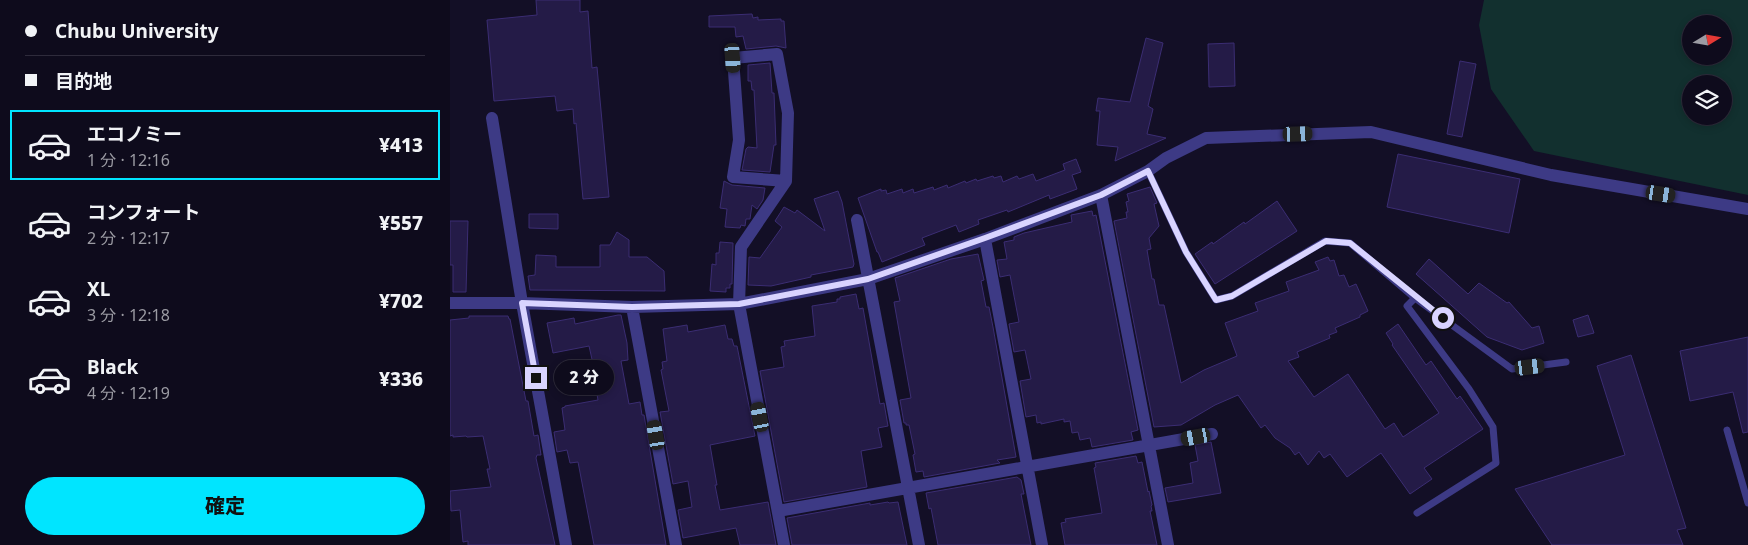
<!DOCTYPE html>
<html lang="ja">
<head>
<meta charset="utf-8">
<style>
	:root { --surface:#0e0b1c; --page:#171425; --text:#f1f3f6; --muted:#9b9ba3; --line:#2e2b3b; --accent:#00e5ff }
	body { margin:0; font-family:"Noto Sans","Noto Sans JP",sans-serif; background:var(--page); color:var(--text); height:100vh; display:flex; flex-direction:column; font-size:19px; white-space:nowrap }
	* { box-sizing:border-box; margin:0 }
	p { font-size:16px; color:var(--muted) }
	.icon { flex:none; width:28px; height:28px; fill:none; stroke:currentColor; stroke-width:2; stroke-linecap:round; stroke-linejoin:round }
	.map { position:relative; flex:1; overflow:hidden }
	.panel { display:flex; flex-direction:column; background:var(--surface); width:450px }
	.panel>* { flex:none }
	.top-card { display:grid; align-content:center; height:110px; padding:0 25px; background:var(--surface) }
	.needle { width:32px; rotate:79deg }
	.controls { position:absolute; left:1232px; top:15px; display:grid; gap:10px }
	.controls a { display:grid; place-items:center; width:50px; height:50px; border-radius:50%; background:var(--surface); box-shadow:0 2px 8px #0003,0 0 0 1px var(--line); font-size:25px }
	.end { position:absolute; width:22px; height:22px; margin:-11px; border:6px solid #d9d4ff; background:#111; box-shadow:0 0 0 2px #111 }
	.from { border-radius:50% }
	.bubble { position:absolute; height:35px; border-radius:18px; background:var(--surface); box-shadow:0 2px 8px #0003,0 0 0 1px var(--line); font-size:16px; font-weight:800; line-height:35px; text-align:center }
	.car { position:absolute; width:15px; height:30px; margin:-15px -8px; border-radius:6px; box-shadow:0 0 4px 1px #0007; background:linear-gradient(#222 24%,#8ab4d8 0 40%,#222 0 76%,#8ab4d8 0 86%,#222 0) }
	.top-card b { display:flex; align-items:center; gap:18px; height:48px; font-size:19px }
	.top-card b+b { border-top:1px solid var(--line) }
	.top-card i { width:12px; height:12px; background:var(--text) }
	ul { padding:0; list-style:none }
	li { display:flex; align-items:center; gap:15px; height:70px; margin:0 10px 8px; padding:0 15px; border:2px solid transparent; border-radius:0px }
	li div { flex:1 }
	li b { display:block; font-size:19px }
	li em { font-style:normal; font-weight:800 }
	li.selected { border-color:var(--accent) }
	li>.icon { width:45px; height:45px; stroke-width:1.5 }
	.button { display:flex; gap:10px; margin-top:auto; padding:10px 25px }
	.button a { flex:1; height:58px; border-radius:30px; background:var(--accent); color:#111; font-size:20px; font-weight:800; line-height:58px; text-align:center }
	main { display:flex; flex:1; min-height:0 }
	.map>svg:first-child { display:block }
	.green { fill:#12302f; fill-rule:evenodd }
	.building { fill:#241b47; stroke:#3b2d73 }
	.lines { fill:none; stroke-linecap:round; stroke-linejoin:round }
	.lane { stroke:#3d3a85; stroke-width:7 }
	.street { stroke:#3d3a85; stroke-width:12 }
	.route { stroke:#d9d4ff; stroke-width:6 }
</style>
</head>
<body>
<main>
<section class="panel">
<div class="top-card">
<b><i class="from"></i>Chubu University</b>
<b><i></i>目的地</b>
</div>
<ul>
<li class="selected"><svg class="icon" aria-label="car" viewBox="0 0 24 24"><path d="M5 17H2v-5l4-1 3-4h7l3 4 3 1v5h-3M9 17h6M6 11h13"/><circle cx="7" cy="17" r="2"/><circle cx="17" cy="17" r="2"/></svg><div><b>エコノミー</b><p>1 分 · 12:16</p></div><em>¥413</em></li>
<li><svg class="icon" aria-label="car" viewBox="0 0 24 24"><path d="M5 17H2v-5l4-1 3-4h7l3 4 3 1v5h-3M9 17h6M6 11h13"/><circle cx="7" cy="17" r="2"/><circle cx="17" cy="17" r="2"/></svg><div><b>コンフォート</b><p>2 分 · 12:17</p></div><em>¥557</em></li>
<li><svg class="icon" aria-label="car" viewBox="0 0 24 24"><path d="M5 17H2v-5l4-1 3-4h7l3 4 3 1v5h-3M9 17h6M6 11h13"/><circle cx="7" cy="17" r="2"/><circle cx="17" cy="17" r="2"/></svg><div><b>XL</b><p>3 分 · 12:18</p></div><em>¥702</em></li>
<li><svg class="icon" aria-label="car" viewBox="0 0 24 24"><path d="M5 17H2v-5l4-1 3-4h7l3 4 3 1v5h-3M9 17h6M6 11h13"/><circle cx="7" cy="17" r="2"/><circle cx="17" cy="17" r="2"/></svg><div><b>Black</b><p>4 分 · 12:19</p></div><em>¥336</em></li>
</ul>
<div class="button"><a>確定</a></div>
</section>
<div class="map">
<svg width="1298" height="545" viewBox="0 0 1298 545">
	<rect width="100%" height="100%" fill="#130f26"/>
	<path class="green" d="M 1034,0 L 1298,0 L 1298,195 L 1084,151 L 1041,89 L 1029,25 ZM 1241,24 L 1274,24 L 1274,56 L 1241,56 ZM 1241,84 L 1274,84 L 1274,116 L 1241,116 Z"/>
	<path class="building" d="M 86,0 L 130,0 L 130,12 L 138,11 L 142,68 L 147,67 L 159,197 L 133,199 L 126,123 L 124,124 L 123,109 L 107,111 L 105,96 L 44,101 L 37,20 L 87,15 Z
		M 302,14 L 303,18 L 308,17 L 308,20 L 331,19 L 331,21 L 334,21 L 336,48 L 326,46 L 296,49 L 293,36 L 286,37 L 285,27 L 259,27 L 259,16 Z
		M 696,38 L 713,43 L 698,106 L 703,109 L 697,134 L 716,138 L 665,161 L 668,147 L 647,145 L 650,111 L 646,111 L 648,98 L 680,102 Z
		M 784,43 L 785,86 L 759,87 L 758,44 Z
		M 1010,61 L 1026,64 L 1012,137 L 997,134 Z
		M 320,63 L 322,93 L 324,93 L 326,145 L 324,145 L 320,172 L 292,170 L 296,149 L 298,147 L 307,148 L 304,90 L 302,90 L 301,81 L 298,81 L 298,65 Z
		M 948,154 L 1070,179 L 1059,233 L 937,207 Z
		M 626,159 L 631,172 L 622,175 L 627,189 L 600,199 L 599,195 L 558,212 L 557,210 L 528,220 L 529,224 L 509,232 L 506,225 L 472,238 L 475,245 L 432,262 L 428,252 L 427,252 L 408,198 L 431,189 L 431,191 L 436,190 L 437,194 L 452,189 L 453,193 L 463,189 L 464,193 L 483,187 L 484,190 L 497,185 L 498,188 L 515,181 L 516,183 L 526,179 L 527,181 L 543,176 L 544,178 L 551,176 L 553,182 L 567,176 L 569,179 L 583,174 L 586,181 L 615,170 L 613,164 Z
		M 274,181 L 282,185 L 315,188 L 313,200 L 307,209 L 302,205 L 300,219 L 296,219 L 295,226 L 291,225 L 290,228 L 275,227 L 277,209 L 270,208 Z
		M 700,187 L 707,203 L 704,204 L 709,226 L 699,238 L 701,249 L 697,250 L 702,279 L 704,279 L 709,305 L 714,305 L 731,383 L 754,370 L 787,356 L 775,323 L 808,311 L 805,303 L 839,291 L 836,282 L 869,270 L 865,262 L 878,257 L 880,261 L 884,260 L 889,276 L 894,275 L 899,287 L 906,284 L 918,311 L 910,315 L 910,317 L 885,328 L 887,332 L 879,335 L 880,338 L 847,352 L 849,357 L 838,361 L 864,397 L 898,374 L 935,429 L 944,423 L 953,437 L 989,413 L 942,345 L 943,344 L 936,333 L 948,324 L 976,365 L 981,361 L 1007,399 L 1010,396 L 1033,429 L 974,468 L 982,479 L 960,494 L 931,453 L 897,477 L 880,454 L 874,458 L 869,451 L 858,465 L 849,452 L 845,455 L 840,448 L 825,438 L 815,425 L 811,428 L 788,395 L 765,405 L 731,425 L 704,427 L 664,221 L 677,218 L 676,212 L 678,212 L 676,202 L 679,201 L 677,194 Z
		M 388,191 L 392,202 L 404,264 L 403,267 L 361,275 L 361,277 L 321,286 L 298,285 L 299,257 L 310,258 L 332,227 L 325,221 L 334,207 L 345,213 L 347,210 L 375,231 L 364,199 Z
		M 827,201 L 847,231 L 765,284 L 745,254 L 762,242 L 763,244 L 794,222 L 795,224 Z
		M 642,211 L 643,216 L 646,215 L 648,225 L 688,430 L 681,432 L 683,440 L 642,447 L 640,438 L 630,440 L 628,432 L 622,433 L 620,421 L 614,422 L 614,419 L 591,424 L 591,422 L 587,423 L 586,415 L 576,417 L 570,381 L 581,379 L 575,350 L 564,352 L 559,324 L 569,322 L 560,275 L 550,277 L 547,260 L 557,259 L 554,242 L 564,240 L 564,237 L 574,233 L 622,222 L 621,215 Z
		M 79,214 L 108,214 L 108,229 L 79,228 Z
		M 0,221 L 18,221 L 16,292 L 3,292 L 3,265 L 0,265 Z
		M 167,232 L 179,240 L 179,257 L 197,257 L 214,271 L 215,291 L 80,290 L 78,276 L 85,275 L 86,255 L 106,256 L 106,267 L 150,267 L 150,245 L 160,245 Z
		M 270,242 L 283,243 L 282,284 L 280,284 L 280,288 L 276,288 L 276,292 L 260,291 L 262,264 L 266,265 L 266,253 L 269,253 Z
		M 528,254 L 534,280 L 531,281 L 536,307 L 539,307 L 543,327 L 566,457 L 547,460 L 550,463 L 474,477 L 473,471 L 466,472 L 463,455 L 465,454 L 459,425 L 456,425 L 456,423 L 454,423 L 450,400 L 461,398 L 444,302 L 450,301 L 445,278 L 501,259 Z
		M 979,259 L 1018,294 L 1029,283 L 1057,303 L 1059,302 L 1082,328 L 1089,326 L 1094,343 L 1072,350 L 1037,337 L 966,274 Z
		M 406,294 L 409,309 L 413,308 L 430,404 L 434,403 L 438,426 L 428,428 L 432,447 L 411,451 L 417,487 L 334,502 L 310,371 L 334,367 L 331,347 L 335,346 L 334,341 L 365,336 L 362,306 L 387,302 L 387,299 L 390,299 L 390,297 Z
		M 168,315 L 171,315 L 177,343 L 178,360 L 171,361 L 179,404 L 190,402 L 192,415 L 194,415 L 216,545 L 144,545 L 128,462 L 120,463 L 117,450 L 107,452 L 104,432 L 115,430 L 112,408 L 115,407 L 115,406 L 148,400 L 144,377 L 146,377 L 139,346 L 103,353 L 97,323 L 124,318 L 125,324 Z
		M 1138,315 L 1144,333 L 1128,337 L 1123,320 Z
		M 19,316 L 58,316 L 59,319 L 60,319 L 76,401 L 78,401 L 84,436 L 88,435 L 91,455 L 87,455 L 86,458 L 105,545 L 18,545 L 18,541 L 13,542 L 10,510 L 1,511 L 0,491 L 41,487 L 37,469 L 40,469 L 33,436 L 17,437 L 16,436 L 3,437 L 3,435 L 0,436 L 0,320 L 19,318 Z
		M 237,325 L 238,332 L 275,325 L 278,339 L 282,339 L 284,346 L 287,346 L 305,436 L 260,445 L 267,485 L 265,485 L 270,510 L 318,502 L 326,545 L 290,545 L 286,528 L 233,538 L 228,510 L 242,507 L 238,481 L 223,484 L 210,412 L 219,411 L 211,370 L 213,369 L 212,362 L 217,361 L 213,329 Z
		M 1298,337 L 1298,432 L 1293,433 L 1283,392 L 1240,401 L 1230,351 Z
		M 1181,355 L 1236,528 L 1227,530 L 1233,545 L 1102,545 L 1065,489 L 1175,455 L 1147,366 Z
		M 761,442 L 771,493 L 718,502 L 715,488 L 743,483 L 740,463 L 748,461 L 745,445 Z
		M 686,456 L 688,463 L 692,462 L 698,492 L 699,491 L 702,505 L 701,506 L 702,511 L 700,511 L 707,545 L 615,545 L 611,523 L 616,522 L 615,519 L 652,513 L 644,468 L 646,467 L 645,463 Z
		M 567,477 L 571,480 L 574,494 L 571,494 L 581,545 L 488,545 L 481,508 L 479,509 L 476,493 Z
		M 438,502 L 439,503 L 448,502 L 457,545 L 342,545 L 337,518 L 420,503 L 420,505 Z"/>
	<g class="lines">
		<path class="lane" d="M 698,171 L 736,252 L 766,300 L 782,296 L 875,241 L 900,243 L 965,298 L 1062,369 L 1116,362
			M 965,298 L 957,306 L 1019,389 L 1043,427 L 1046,463 L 967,513
			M 1277,430 L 1298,503"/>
		<path class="street" d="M 42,118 L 72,303 L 116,545
			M 651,195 L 718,545
			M 407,220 L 469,545
			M 535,239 L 592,545
			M 0,303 L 72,303 L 182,307 L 289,304 L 418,279 L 535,239 L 651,195 L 698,171 L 716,158 L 756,138 L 921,132 L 1101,175 L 1298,209
			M 182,307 L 226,545
			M 328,511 L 762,434
			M 334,545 L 289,304 L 291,247 L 336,181 L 338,113 L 327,54 L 283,58 L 289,140 L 283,177 L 336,181"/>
	</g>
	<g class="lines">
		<path class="route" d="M 86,378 L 72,303 L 182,307 L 289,304 L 418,279 L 535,238 L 651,195 L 698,171 L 736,252 L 766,300 L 782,296 L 876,241 L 900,243 L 993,318"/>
	</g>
</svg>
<div class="controls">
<a><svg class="needle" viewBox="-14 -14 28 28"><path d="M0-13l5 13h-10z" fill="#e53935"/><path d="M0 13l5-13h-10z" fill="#9b9ba3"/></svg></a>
<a><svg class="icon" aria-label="layers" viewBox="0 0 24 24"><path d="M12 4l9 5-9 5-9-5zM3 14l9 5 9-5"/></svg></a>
</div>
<i class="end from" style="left:993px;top:318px"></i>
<i class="end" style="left:86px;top:378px"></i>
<div class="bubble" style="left:104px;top:360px;width:60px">2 分</div>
<i class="car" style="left:283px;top:58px;rotate:176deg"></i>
<i class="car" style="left:848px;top:134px;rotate:88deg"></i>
<i class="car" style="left:1211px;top:194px;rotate:99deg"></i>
<i class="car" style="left:1080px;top:367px;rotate:83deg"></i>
<i class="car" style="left:310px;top:417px;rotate:349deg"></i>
<i class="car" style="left:206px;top:435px;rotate:350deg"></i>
<i class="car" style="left:746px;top:437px;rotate:260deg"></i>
</div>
</main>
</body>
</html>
